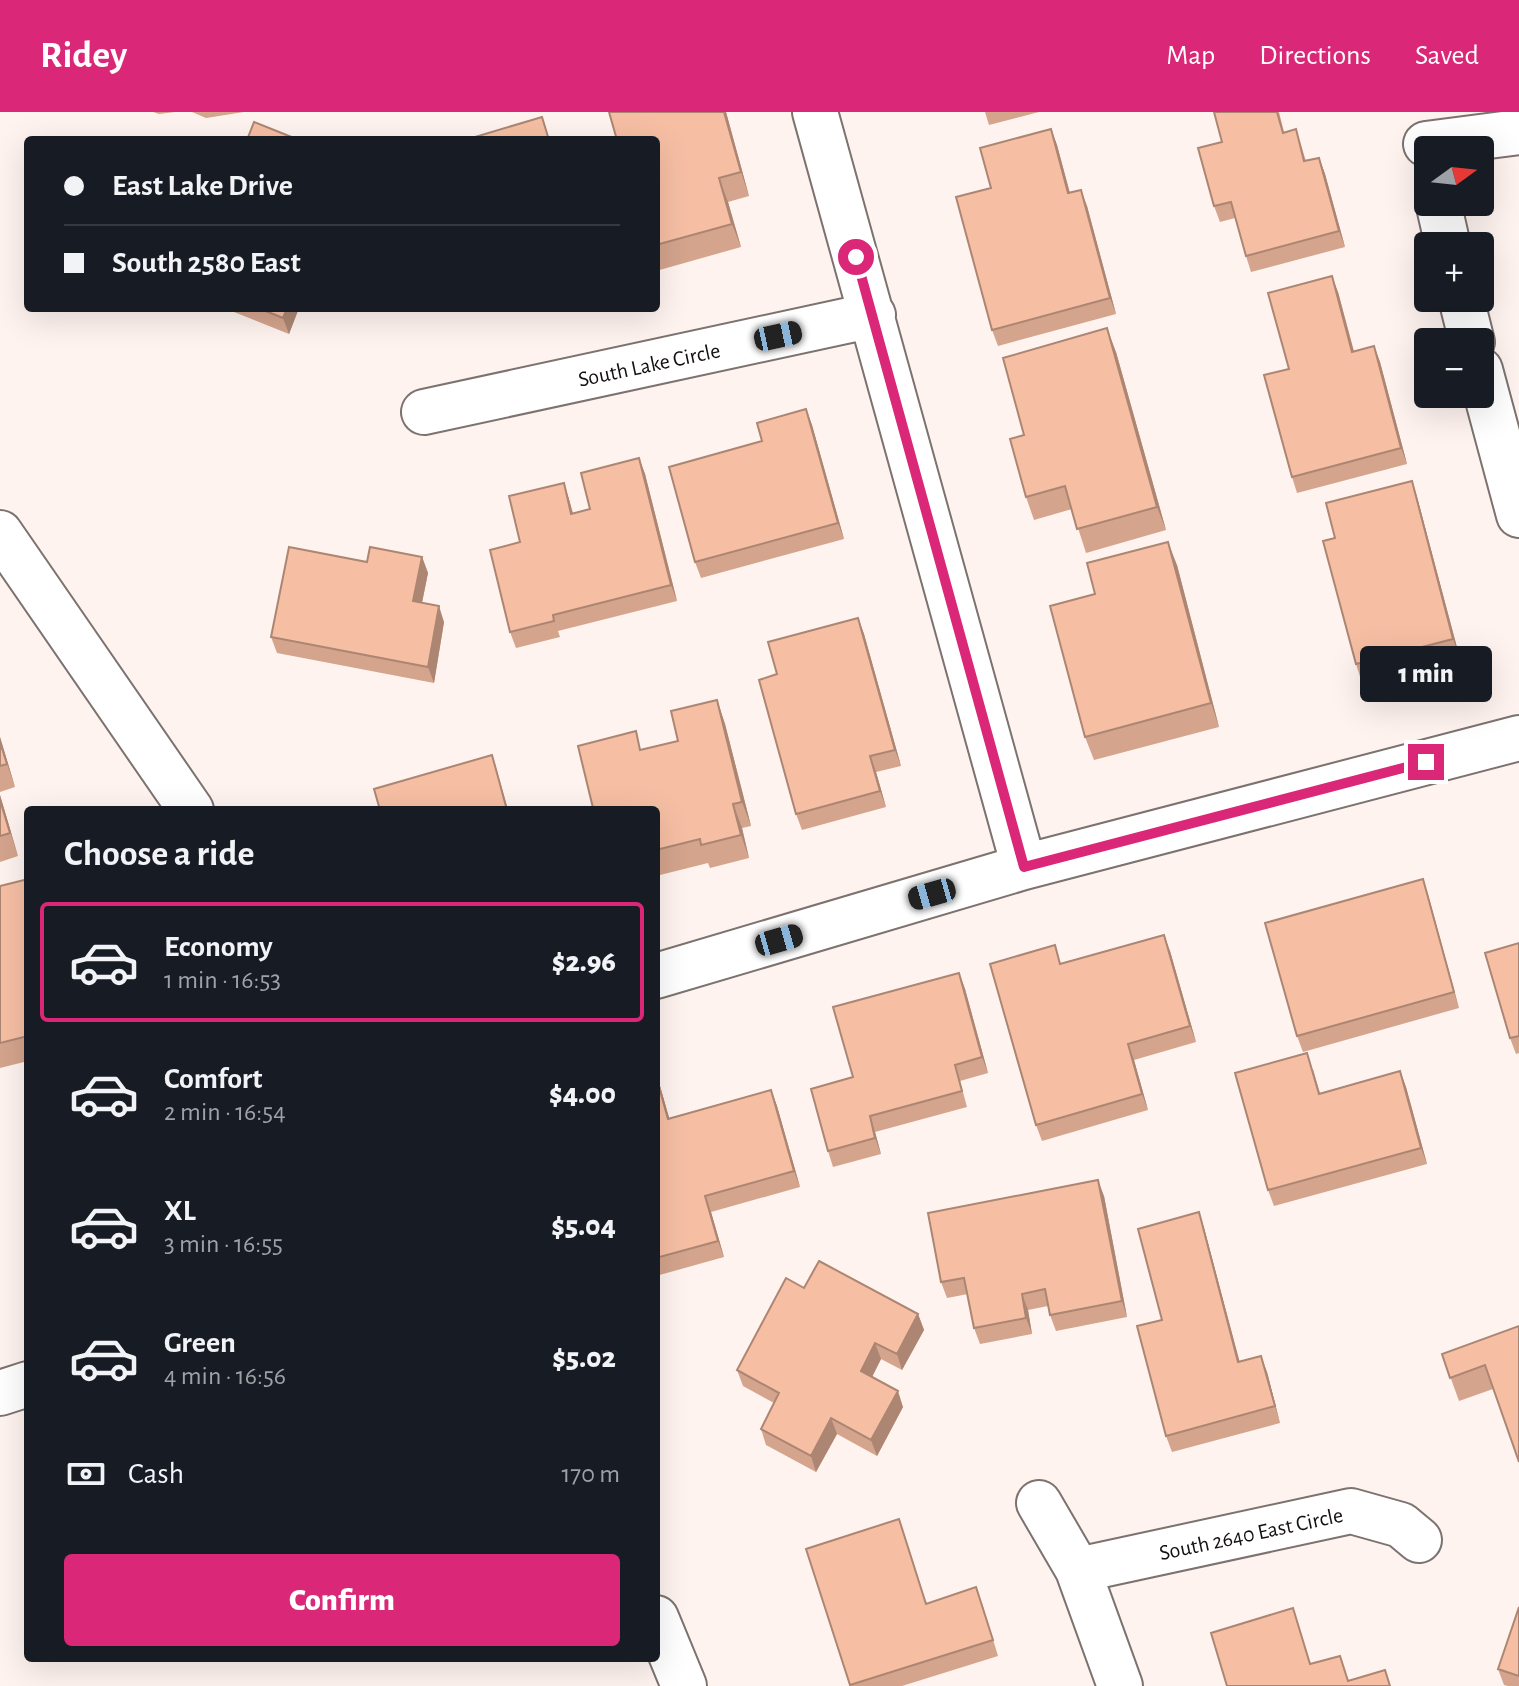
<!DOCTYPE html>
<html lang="en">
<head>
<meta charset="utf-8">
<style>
	:root { --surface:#171b24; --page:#20242c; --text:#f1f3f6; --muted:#9ea1a6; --line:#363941; --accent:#db2777 }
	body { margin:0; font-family:"Alegreya Sans",sans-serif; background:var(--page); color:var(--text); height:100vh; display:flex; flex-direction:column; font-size:30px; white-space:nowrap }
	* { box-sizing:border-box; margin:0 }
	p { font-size:26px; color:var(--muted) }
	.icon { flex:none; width:44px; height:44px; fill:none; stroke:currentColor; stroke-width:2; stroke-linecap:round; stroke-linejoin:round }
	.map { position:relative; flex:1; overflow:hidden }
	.sheet { position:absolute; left:24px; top:694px; width:636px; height:856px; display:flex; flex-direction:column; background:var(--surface); border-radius:8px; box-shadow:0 8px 32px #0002 }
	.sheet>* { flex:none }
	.hud { position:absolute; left:24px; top:24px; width:636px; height:176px; border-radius:8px; box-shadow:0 8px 32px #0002; display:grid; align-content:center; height:176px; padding:0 40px; background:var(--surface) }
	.needle { width:52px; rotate:75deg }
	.buttons { position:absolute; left:1414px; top:24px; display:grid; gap:16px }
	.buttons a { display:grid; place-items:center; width:80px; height:80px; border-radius:8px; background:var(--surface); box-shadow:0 8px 32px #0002; font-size:40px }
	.end { position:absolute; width:36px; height:36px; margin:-18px; border:10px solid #db2777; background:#fff; box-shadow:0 0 0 4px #fff }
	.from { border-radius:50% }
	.bubble { position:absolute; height:56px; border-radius:8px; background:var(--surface); box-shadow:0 8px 32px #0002; font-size:26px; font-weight:800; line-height:56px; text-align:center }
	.car { position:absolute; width:24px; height:48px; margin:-24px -12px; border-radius:10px; box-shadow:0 0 6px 2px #0007; background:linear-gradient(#222 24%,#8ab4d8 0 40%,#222 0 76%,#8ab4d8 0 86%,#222 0) }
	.hud b { display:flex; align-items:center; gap:28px; height:76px; font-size:30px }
	.hud b+b { border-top:2px solid var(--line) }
	.hud i { width:20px; height:20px; background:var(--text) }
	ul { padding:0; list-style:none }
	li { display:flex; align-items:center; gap:24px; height:120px; margin:0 16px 12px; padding:0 24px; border:4px solid transparent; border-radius:8px }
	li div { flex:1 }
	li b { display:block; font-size:30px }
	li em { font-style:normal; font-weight:800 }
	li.current { border-color:var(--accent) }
	li>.icon { width:72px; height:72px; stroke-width:1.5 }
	h2 { padding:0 40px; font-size:36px; line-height:96px }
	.pay { display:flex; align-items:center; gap:20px; height:88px; padding:0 40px; font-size:30px }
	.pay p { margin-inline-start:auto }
	.primary-button { display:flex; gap:16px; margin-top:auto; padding:16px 40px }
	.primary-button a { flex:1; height:92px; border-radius:8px; background:var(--accent); color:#fff; font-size:32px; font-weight:800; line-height:92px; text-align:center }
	header { display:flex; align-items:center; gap:48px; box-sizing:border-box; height:112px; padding:0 40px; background:var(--accent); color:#fff }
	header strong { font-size:38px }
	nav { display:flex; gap:44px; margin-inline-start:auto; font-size:28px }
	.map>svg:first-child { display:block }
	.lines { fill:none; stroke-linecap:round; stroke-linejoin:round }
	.minor-casing { stroke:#7c726f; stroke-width:48 }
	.secondary-casing { stroke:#7c726f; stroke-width:48 }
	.minor { stroke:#fff; stroke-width:44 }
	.secondary { stroke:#fff; stroke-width:44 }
	.wall { fill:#d4a48d }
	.shaded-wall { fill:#ac8673 }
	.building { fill:#f6bfa4; stroke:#ac8673; stroke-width:2 }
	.route { stroke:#db2777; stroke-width:10 }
	.labels { text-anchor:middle; stroke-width:6; stroke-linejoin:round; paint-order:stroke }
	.street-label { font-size:22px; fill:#14100f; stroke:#fff }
</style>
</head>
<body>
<header>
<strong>Ridey</strong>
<nav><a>Map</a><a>Directions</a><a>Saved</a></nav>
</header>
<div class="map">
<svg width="1519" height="1574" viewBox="0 0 1519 1574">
	<rect width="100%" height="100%" fill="#fef3ef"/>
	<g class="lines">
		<g class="minor-casing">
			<path id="minor" d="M 815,0 L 1024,755
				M 1426,32 L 1519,20
				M 1438,90 L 1448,134
				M 1461,186 L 1472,230
				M 1480,258 L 1519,403
				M 424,300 L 873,203
				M 656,864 L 1024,755 L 1519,626
				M 0,1281 L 28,1272
				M 1039,1391 L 1078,1458 L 1120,1574
				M 1078,1458 L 1351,1399 L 1401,1413 L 1419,1428"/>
		</g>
		<g class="secondary-casing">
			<path id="secondary" d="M 0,421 L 191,698
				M 656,1506 L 684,1574"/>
		</g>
		<use href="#minor" class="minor"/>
		<use href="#secondary" class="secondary"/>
	</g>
	<path class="wall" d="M 153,0 L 175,0 L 159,2 Z
		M 192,0 L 244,0 L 206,6 Z
		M 726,0 L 749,84 L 728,90 L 741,135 L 656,159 L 656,28 Z
		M 985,0 L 1039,0 L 989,13 Z
		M 1214,0 L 1279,0 L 1284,20 L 1296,17 L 1306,49 L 1319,46 L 1325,62 L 1345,135 L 1251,160 L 1246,144 L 1235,106 L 1220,110 L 1214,94 L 1222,30 Z
		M 1051,17 L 1057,33 L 1070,81 L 1087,94 L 1116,202 L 998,234 L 992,218 L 991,76 Z
		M 1338,180 L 1354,239 L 1374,234 L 1380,250 L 1407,352 L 1297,381 L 1292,365 L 1289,257 Z
		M 224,196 L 299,196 L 289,222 Z
		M 1116,240 L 1166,418 L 1086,441 L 1072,397 L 1034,408 L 1026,385 L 1024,323 Z
		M 806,297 L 812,313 L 844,427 L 701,466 L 695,450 L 762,329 Z
		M 639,346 L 645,362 L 677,489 L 558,519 L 560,525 L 516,536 L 510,520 L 520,430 L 564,371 L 573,401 L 590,397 Z
		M 1412,369 L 1417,385 L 1459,543 L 1361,568 L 1356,552 L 1335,426 Z
		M 422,445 L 428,461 L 422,491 L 444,510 L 434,571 L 277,541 L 271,525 L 367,450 Z
		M 1177,453 L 1219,615 L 1094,648 L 1085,625 L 1095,482 Z
		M 858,506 L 864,522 L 901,654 L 876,660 L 886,695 L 802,718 L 796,702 L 777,562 Z
		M 717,588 L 725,612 L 751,714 L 742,716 L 749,746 L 710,756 L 708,751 L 656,764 L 656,698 L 593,696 L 643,637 L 678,629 Z
		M 0,625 L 15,675 L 0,680 Z
		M 0,683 L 18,744 L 0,750 Z
		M 28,767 L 28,949 L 0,956 L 0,774 Z
		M 1428,783 L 1459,896 L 1303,940 L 1297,924 Z
		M 1519,831 L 1519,941 L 1516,942 L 1510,926 Z
		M 1170,839 L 1196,930 L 1134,948 L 1148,998 L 1042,1029 L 1036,1013 L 1061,852 Z
		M 959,861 L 965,877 L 988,961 L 960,969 L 967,995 L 875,1020 L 881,1042 L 833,1055 L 828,1039 L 853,965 Z
		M 1313,957 L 1320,981 L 1400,959 L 1406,975 L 1427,1052 L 1274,1094 L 1268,1078 Z
		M 656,960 L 669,1006 L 771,978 L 777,994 L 800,1075 L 711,1100 L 724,1145 L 656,1164 Z
		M 1104,1084 L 1127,1205 L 1056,1219 L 1050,1203 L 1048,1194 L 1028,1198 L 1032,1222 L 980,1232 L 974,1216 L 968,1182 L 947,1186 L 941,1170 Z
		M 1199,1100 L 1204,1116 L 1239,1249 L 1267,1260 L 1280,1311 L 1172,1340 L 1166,1324 L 1162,1208 Z
		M 804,1176 L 918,1202 L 924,1218 L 902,1258 L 881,1247 L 872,1265 L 903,1295 L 877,1344 L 837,1322 L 816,1360 L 766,1333 L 761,1317 L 774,1291 L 743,1274 L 737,1258 Z
		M 1519,1214 L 1493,1277 L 1459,1289 L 1442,1242 Z
		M 899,1407 L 926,1492 L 982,1491 L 998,1544 L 902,1574 L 850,1574 L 806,1437 Z
		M 1519,1495 L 1519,1574 L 1508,1574 L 1504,1573 L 1498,1557 Z"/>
	<path class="shaded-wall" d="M 724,0 L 726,0 L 749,84 L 741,60 Z
		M 1051,17 L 1057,33 L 1074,97 L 1068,81 Z
		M 1319,46 L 1325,62 L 1345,135 L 1339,119 Z
		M 719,66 L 728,90 L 741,135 L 732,112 Z
		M 1081,78 L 1087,94 L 1116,202 L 1110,186 Z
		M 1332,164 L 1338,180 L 1358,256 L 1352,240 Z
		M 287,196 L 299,196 L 289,222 L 283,206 Z
		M 1107,216 L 1116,240 L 1166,418 L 1157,395 Z
		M 1374,234 L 1380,250 L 1407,352 L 1401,336 Z
		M 806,297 L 812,313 L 844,427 L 838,411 Z
		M 639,346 L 645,362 L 677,489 L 671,473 Z
		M 1412,369 L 1417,385 L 1459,543 L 1453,527 Z
		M 564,371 L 569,387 L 577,418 L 571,402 Z
		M 1168,430 L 1177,453 L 1219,615 L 1211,591 Z
		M 422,445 L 428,461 L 419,505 L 413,489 Z
		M 439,494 L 444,510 L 434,571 L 428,555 Z
		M 858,506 L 864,522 L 901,654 L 895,638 Z
		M 717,588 L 725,612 L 751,714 L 742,690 Z
		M 0,625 L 15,675 L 7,652 L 0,630 Z
		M 492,643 L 497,659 L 508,698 L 507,698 Z
		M 870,644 L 876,660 L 886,695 L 880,679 Z
		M 0,683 L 18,744 L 0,688 Z
		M 733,692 L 742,716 L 749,746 L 741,723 Z
		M 1423,767 L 1428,783 L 1459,896 L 1454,880 Z
		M 1164,823 L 1170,839 L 1196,930 L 1190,914 Z
		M 959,861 L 965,877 L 988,961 L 982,945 Z
		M 1128,932 L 1134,948 L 1148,998 L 1142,982 Z
		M 1400,959 L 1406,975 L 1427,1052 L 1421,1036 Z
		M 656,960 L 674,1023 L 668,1007 Z
		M 771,978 L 777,994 L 800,1075 L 794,1059 Z
		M 870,1004 L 875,1020 L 881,1042 L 875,1026 Z
		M 1098,1068 L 1104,1084 L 1127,1205 L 1122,1189 Z
		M 705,1084 L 711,1100 L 724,1145 L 718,1129 Z
		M 1199,1100 L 1204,1116 L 1244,1266 L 1238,1250 Z
		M 1022,1182 L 1028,1198 L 1032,1222 L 1026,1206 Z
		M 918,1202 L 924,1218 L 902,1258 L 897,1242 Z
		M 875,1231 L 881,1247 L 867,1275 L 861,1259 Z
		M 1261,1244 L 1267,1260 L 1280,1311 L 1275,1294 Z
		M 898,1279 L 903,1295 L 877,1344 L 871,1328 Z
		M 831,1306 L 837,1322 L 816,1360 L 811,1344 Z"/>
	<path class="building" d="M 609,0 L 724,0 L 741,60 L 719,66 L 732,112 L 656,133 L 656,28 L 617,28 Z
		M 1214,0 L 1277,0 L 1283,21 L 1296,17 L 1304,49 L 1319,46 L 1339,119 L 1246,144 L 1231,90 L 1214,94 L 1198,36 L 1222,30 Z
		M 542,5 L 549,28 L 465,28 Z
		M 254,10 L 299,28 L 247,28 Z
		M 1051,17 L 1068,81 L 1081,78 L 1110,186 L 992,218 L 956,85 L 991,76 L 980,36 Z
		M 1332,164 L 1352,240 L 1374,234 L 1401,336 L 1292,365 L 1264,263 L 1289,257 L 1268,181 Z
		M 258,196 L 287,196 L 283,206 Z
		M 1107,216 L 1157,395 L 1077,417 L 1065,374 L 1026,385 L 1010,327 L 1024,323 L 1003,246 Z
		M 806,297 L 838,411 L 695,450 L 669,355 L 762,329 L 757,311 Z
		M 639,346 L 671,473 L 553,503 L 554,509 L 510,520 L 490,438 L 520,430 L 509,384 L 564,371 L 571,402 L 590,397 L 581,361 Z
		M 1412,369 L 1453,527 L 1356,552 L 1323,429 L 1335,426 L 1326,391 Z
		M 1168,430 L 1211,591 L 1085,625 L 1050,494 L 1095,482 L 1087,451 Z
		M 289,435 L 367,450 L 370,435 L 422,445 L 413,489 L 439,494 L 428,555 L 271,525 Z
		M 858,506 L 895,638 L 870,644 L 880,679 L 796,702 L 759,568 L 777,562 L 768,530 Z
		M 717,588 L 742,690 L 733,692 L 741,723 L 701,733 L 700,727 L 656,738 L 656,698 L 583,698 L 593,696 L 578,634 L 636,619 L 640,638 L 678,629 L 671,599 Z
		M 0,630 L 7,652 L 0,654 Z
		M 492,643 L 507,698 L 380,698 L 374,677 Z
		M 0,688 L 10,721 L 0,724 Z
		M 28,767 L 28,924 L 0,931 L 0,774 Z
		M 1423,767 L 1454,880 L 1297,924 L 1265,811 Z
		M 1164,823 L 1190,914 L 1128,932 L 1142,982 L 1036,1013 L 990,852 L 1055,833 L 1060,852 Z
		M 1519,831 L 1519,924 L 1510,926 L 1485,841 Z
		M 959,861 L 982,945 L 955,953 L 962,979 L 870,1004 L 875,1026 L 828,1039 L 811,977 L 853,965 L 833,895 Z
		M 1307,941 L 1319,982 L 1400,959 L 1421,1036 L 1268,1078 L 1235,961 Z
		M 656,964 L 668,1007 L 771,978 L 794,1059 L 705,1084 L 718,1129 L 656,1146 Z
		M 1098,1068 L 1122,1189 L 1050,1203 L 1045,1177 L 1022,1182 L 1026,1206 L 974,1216 L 964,1166 L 941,1170 L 928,1101 Z
		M 1199,1100 L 1238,1250 L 1261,1244 L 1275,1294 L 1166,1324 L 1137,1214 L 1162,1208 L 1138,1117 Z
		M 819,1149 L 918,1202 L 897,1242 L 875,1231 L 861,1259 L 898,1279 L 871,1328 L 831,1306 L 811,1344 L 761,1317 L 779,1281 L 737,1258 L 786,1166 L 804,1176 Z
		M 1519,1214 L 1519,1350 L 1485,1253 L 1450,1266 L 1442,1242 Z
		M 899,1407 L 926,1492 L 976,1475 L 993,1528 L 850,1573 L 806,1437 Z
		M 1519,1495 L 1519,1564 L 1498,1557 Z
		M 1293,1496 L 1310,1552 L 1340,1544 L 1348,1569 L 1385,1558 L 1390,1574 L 1227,1574 L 1211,1521 Z"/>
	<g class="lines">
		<path class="route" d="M 856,145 L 1024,755 L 1426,650"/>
	</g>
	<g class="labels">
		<g class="street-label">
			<text transform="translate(649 252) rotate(-12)" y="8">South Lake Circle</text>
			<text transform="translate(1251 1421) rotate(-12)" y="8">South 2640 East Circle</text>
		</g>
	</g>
</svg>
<div class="buttons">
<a><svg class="needle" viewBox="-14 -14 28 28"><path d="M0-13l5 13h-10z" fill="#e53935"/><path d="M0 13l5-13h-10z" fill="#9ea1a6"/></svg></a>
<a>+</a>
<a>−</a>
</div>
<i class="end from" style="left:856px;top:145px"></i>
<i class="end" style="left:1426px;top:650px"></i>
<div class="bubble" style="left:1360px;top:534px;width:132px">1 min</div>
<i class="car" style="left:778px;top:224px;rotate:78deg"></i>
<i class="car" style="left:932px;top:782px;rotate:254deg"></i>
<i class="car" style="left:779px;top:828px;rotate:74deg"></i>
<div class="hud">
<b><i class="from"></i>East Lake Drive</b>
<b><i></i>South 2580 East</b>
</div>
<section class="sheet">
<h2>Choose a ride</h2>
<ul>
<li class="current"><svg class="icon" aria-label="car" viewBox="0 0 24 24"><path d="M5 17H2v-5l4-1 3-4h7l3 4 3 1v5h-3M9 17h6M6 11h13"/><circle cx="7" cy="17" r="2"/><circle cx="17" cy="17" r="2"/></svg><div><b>Economy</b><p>1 min · 16:53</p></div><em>$2.96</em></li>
<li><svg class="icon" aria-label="car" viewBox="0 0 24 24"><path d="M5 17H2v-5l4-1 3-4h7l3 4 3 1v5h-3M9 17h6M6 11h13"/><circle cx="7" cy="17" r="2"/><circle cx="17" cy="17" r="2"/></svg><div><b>Comfort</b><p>2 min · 16:54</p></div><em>$4.00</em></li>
<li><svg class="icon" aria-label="car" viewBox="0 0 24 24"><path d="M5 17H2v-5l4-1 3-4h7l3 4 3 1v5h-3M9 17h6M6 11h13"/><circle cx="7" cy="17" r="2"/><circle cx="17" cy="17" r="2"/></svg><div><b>XL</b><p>3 min · 16:55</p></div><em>$5.04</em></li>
<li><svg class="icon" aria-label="car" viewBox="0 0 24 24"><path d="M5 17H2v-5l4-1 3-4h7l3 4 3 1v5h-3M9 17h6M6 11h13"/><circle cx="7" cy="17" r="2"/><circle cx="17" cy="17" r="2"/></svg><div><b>Green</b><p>4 min · 16:56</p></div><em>$5.02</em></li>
</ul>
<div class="pay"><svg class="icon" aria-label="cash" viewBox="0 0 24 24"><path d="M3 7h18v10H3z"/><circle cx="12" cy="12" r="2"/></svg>Cash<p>170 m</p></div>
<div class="primary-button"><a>Confirm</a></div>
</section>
</div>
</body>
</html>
